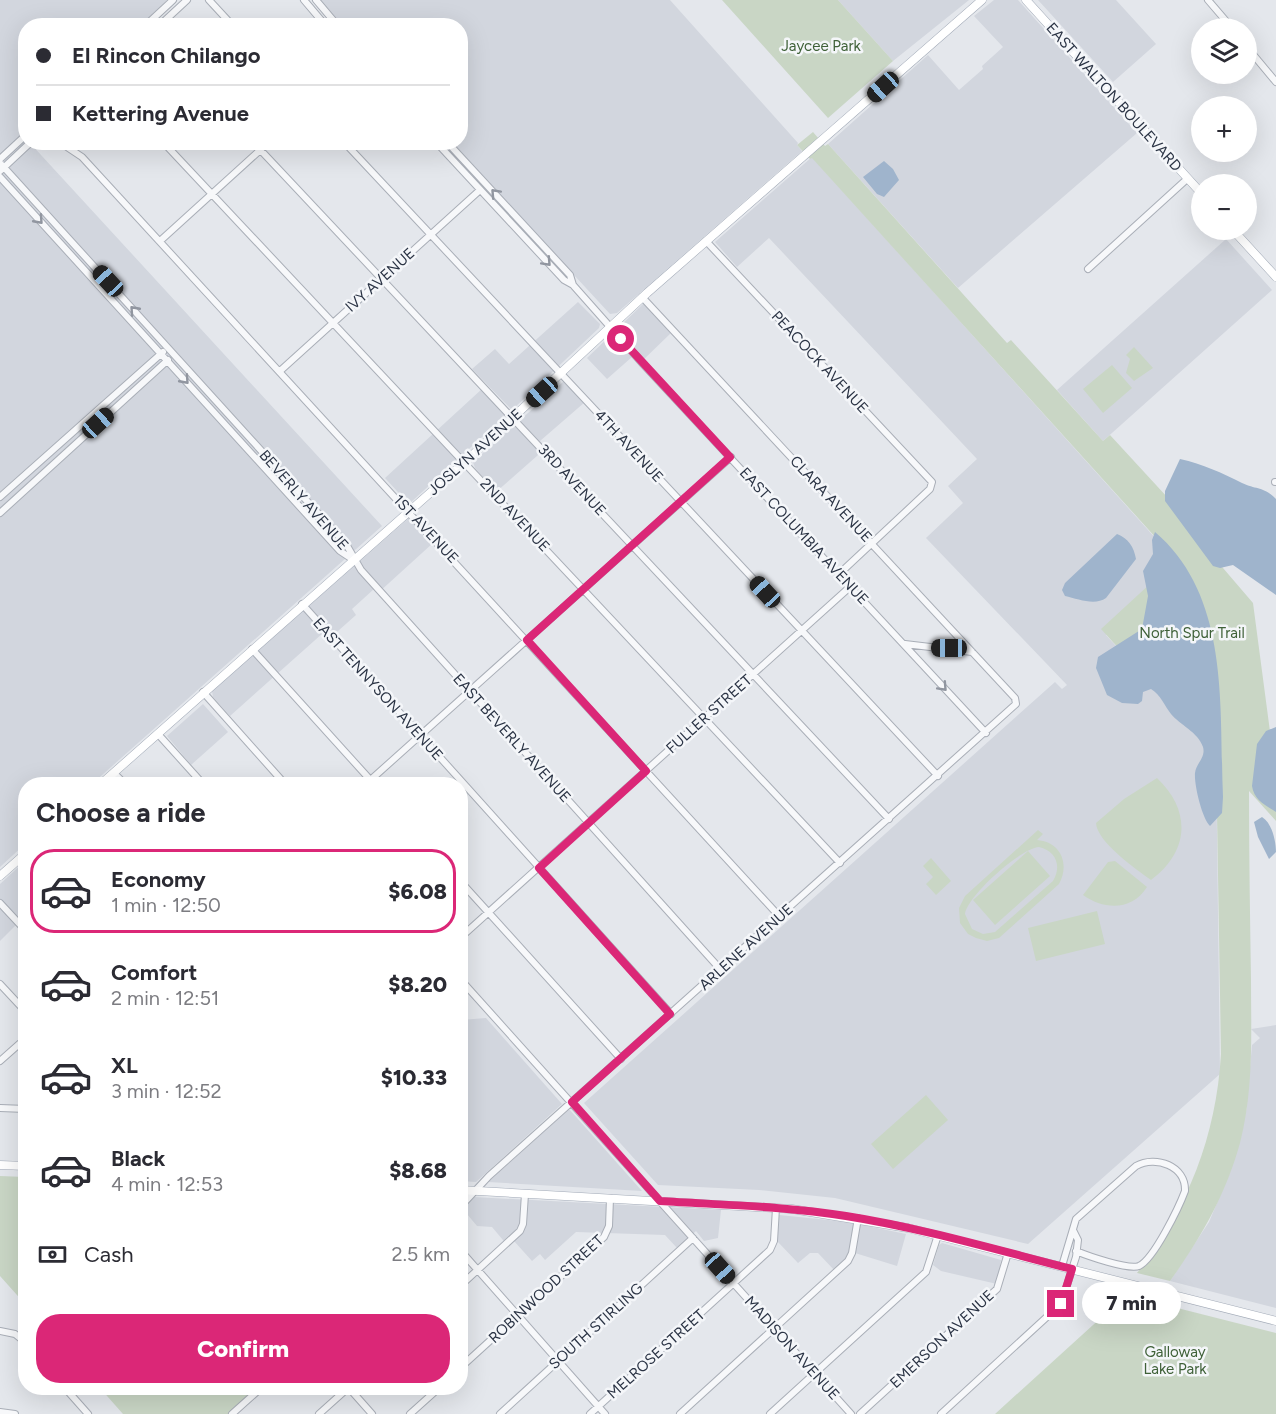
<!DOCTYPE html>
<html lang="en">
<head>
<meta charset="utf-8">
<style>
	:root { --surface:#fff; --page:#f7f7f7; --text:#2b2b33; --muted:#7c7c81; --line:#e1e1e2; --accent:#db2777 }
	body { margin:0; font-family:Figtree,sans-serif; background:var(--page); color:var(--text); height:100vh; display:flex; flex-direction:column; font-size:22px; white-space:nowrap }
	* { box-sizing:border-box; margin:0 }
	p { font-size:20px; color:var(--muted) }
	.icon { flex:none; width:33px; height:33px; fill:none; stroke:currentColor; stroke-width:2; stroke-linecap:round; stroke-linejoin:round }
	.map { position:relative; flex:1; overflow:hidden }
	.panel { position:absolute; left:18px; top:777px; width:450px; height:618px; display:flex; flex-direction:column; background:var(--surface); border-radius:24px; box-shadow:0 6px 24px #0002 }
	.panel>* { flex:none }
	.hud { position:absolute; left:18px; top:18px; width:450px; height:132px; border-radius:24px; box-shadow:0 6px 24px #0002; display:grid; align-content:center; height:132px; padding:0 18px; background:var(--surface) }
	.buttons { position:absolute; left:1191px; top:18px; display:grid; gap:12px }
	.buttons a { display:grid; place-items:center; width:66px; height:66px; border-radius:50%; background:var(--surface); box-shadow:0 6px 24px #0002; font-size:30px }
	.end { position:absolute; width:27px; height:27px; margin:-14px; border:8px solid #db2777; background:#fff; box-shadow:0 0 0 3px #fff }
	.from { border-radius:50% }
	.bubble { position:absolute; height:42px; border-radius:21px; background:var(--surface); box-shadow:0 6px 24px #0002; font-size:20px; font-weight:800; line-height:42px; text-align:center }
	.car { position:absolute; width:18px; height:36px; margin:-18px -9px; border-radius:8px; box-shadow:0 0 4px 2px #0007; background:linear-gradient(#222 24%,#8ab4d8 0 40%,#222 0 76%,#8ab4d8 0 86%,#222 0) }
	.hud b { display:flex; align-items:center; gap:21px; height:57px; font-size:22px }
	.hud b+b { border-top:2px solid var(--line) }
	.hud i { width:15px; height:15px; background:var(--text) }
	ul { padding:0; list-style:none }
	li { display:flex; align-items:center; gap:18px; height:84px; margin:0 12px 9px; padding:0 6px; border:3px solid transparent; border-radius:24px }
	li div { flex:1 }
	li b { display:block; font-size:22px }
	li em { font-style:normal; font-weight:800 }
	li.on { border-color:var(--accent) }
	li>.icon { width:54px; height:54px; stroke-width:1.5 }
	h2 { padding:0 18px; font-size:27px; line-height:72px }
	.pay { display:flex; align-items:center; gap:15px; height:66px; padding:0 18px; font-size:22px }
	.pay p { margin-inline-start:auto }
	.action { display:flex; gap:12px; margin-top:auto; padding:12px 18px }
	.action a { flex:1; height:69px; border-radius:24px; background:var(--accent); color:#fff; font-size:24px; font-weight:800; line-height:69px; text-align:center }
	.map>svg:first-child { display:block }
	.built { fill:#d2d6de }
	.green { fill:#c9d6c5; fill-rule:evenodd }
	.water { fill:#9fb4cc }
	.lines { fill:none; stroke-linecap:round; stroke-linejoin:round }
	.minor-casing { stroke:#a9aeb7; stroke-width:8 }
	.major-casing { stroke:#a3abb8; stroke-width:9 }
	.minor { stroke:#f7f8fa; stroke-width:6 }
	.major { stroke:#fff; stroke-width:8 }
	.oneway { stroke:#9196a0 }
	.route { stroke:#db2777; stroke-width:8 }
	.labels { text-anchor:middle; stroke-width:5; stroke-linejoin:round; paint-order:stroke }
	.park-label { font-size:15px; fill:#3f6138; stroke:#f4f6f9 }
	.street-label { font-size:15px; fill:#2b3445; stroke:#f4f6f9 }
</style>
</head>
<body>
<div class="map">
<svg width="1276" height="1414" viewBox="0 0 1276 1414">
	<rect width="100%" height="100%" fill="#e4e7ec"/>
	<path class="built" d="M 0,0 L 167,0 L 141,25 L 26,26 L 26,131 L 23,134 L 26,142 L 30,143 L 382,526 L 92,784 L 26,784 L 25,844 L 0,867 Z
		M 320,0 L 670,0 L 798,143 L 797,145 L 802,151 L 617,313 L 610,314 L 452,143 L 460,142 L 460,26 L 342,25 Z
		M 838,0 L 969,0 L 893,61 Z
		M 994,0 L 1018,0 L 1137,133 L 958,288 L 828,144 L 928,55 L 959,90 L 983,69 L 982,66 L 1003,47 L 974,16 Z
		M 1038,0 L 1116,0 L 1156,44 L 1113,82 Z
		M 812,157 L 1176,561 L 1106,635 L 1216,755 L 1220,1074 L 1028,1244 L 835,1198 L 759,1190 L 658,1185 L 584,1103 L 1055,682 L 1062,689 L 1067,685 L 926,538 L 963,503 L 948,486 L 977,459 L 769,238 L 737,267 L 715,242 Z
		M 1226,239 L 1272,290 L 1103,441 L 1057,390 Z
		M 578,302 L 600,324 L 599,328 L 512,410 L 472,369 L 495,349 L 509,364 Z
		M 643,304 L 647,305 L 672,332 L 639,364 L 632,357 L 607,379 L 587,358 Z
		M 564,381 L 585,402 L 540,441 L 546,448 L 496,492 L 475,468 L 473,462 Z
		M 483,388 L 506,415 L 409,504 L 385,478 Z
		M 409,518 L 433,543 L 378,593 L 374,589 L 352,609 L 356,615 L 329,639 L 323,633 L 230,716 L 213,697 L 212,691 Z
		M 203,704 L 228,732 L 191,765 L 167,736 Z
		M 25,861 L 25,916 L 0,941 L 0,884 Z
		M 486,1018 L 562,1104 L 476,1182 L 461,1181 L 461,1020 Z
		M 1276,1025 L 1276,1308 L 1170,1281 L 1209,1222 L 1230,1172 L 1246,1112 L 1252,1045 L 1260,1038 L 1251,1029 Z
		M 569,1109 L 642,1191 L 488,1182 Z
		M 474,1197 L 721,1210 L 718,1238 L 704,1241 L 696,1231 L 677,1248 L 665,1235 L 576,1232 L 545,1260 L 540,1254 L 532,1261 L 514,1241 L 508,1246 L 492,1227 L 477,1226 L 462,1208 Z
		M 779,1215 L 848,1222 L 906,1234 L 897,1266 L 855,1253 L 835,1271 L 818,1253 L 810,1253 L 798,1263 L 777,1241 Z
		M 942,1243 L 1001,1260 L 997,1284 L 941,1271 L 933,1265 L 939,1245 Z"/>
	<path class="green" d="M 722,0 L 838,0 L 893,61 L 828,118 Z
		M 813,132 L 825,146 L 828,144 L 1007,343 L 1011,340 L 1103,441 L 1110,435 L 1203,536 L 1199,540 L 1253,603 L 1276,777 L 1276,821 L 1249,791 C 1249,854 1250,916 1251,979 C 1251,1034 1254,1089 1240,1143 C 1226,1194 1201,1238 1170,1281 L 1137,1273 C 1188,1208 1216,1137 1221,1054 L 1216,755 L 1101,629 L 1176,560 L 812,158 L 810,159 L 797,145 Z
		M 1134,347 L 1153,368 L 1134,381 L 1126,373 L 1130,359 L 1126,355 Z
		M 1112,365 L 1132,388 L 1103,413 L 1083,389 Z
		M 1157,778 C 1192,811 1189,852 1151,880 C 1136,869 1097,842 1096,823 L 1124,799 Z
		M 1038,830 L 1043,834 L 1037,840 C 1061,842 1070,864 1059,884 L 999,938 L 987,941 L 976,938 L 968,934 L 960,923 L 959,908 L 965,896 ZM 1039,847 C 1056,851 1062,866 1053,881 L 995,932 L 983,934 L 972,929 L 965,914 C 967,896 1021,848 1039,847 Z
		M 1028,851 L 1050,876 L 995,925 L 973,900 Z
		M 931,858 L 951,881 L 936,895 L 926,884 L 933,877 L 923,866 Z
		M 1115,861 L 1147,887 C 1132,911 1104,910 1083,895 L 1108,862 Z
		M 1097,911 L 1105,944 L 1036,961 L 1028,928 Z
		M 926,1095 L 948,1120 L 893,1169 L 871,1144 Z
		M 0,1176 L 25,1177 L 25,1304 L 0,1276 Z
		M 1126,1295 L 1276,1333 L 1276,1414 L 995,1414 Z
		M 100,1388 L 257,1388 L 228,1414 L 123,1414 Z"/>
	<path class="water" d="M 884,161 L 893,169 L 899,180 L 884,197 L 877,194 L 863,177 Z
		M 1180,459 C 1203,464 1222,473 1242,483 C 1257,490 1263,486 1276,499 L 1276,595 L 1233,565 L 1220,568 L 1213,566 L 1165,501 L 1165,491 Z
		M 1155,532 C 1231,597 1219,708 1223,797 L 1222,813 L 1210,826 C 1202,818 1194,785 1195,773 C 1196,763 1206,758 1203,747 C 1198,732 1180,725 1171,714 C 1164,705 1161,695 1151,689 L 1143,692 L 1142,701 L 1138,704 L 1122,703 L 1107,695 L 1096,668 L 1098,657 L 1142,629 L 1148,596 L 1143,571 L 1153,554 L 1152,540 Z
		M 1117,534 C 1128,538 1134,547 1136,559 L 1106,598 C 1095,606 1078,599 1065,596 L 1062,590 L 1065,583 Z
		M 1276,727 L 1276,812 C 1265,805 1254,800 1252,786 L 1257,744 L 1266,731 Z
		M 1262,817 C 1272,823 1276,841 1276,852 L 1269,859 L 1258,837 L 1254,822 Z"/>
	<g class="lines">
		<g class="minor-casing">
			<path id="minor" d="M 209,0 L 233,26
				M 304,0 L 326,26
				M 316,0 L 338,26
				M 1208,0 L 1232,28
				M 145,26 L 173,0
				M 159,26 L 187,0
				M 1246,46 L 1276,82
				M 163,142 L 840,863
				M 253,142 L 889,819
				M 344,142 L 938,776
				M 436,142 L 564,280 L 573,285 L 643,364 L 986,733
				M 447,142 L 570,275 L 573,285
				M 67,147 L 82,157 L 780,917
				M 0,159 L 26,135
				M 0,163 L 346,544 L 361,570 L 721,970
				M 0,171 L 31,142
				M 0,177 L 340,551 L 352,559
				M 160,241 L 269,142
				M 706,241 L 932,482 L 930,489 L 839,574
				M 1088,269 L 1187,179
				M 280,371 L 480,190
				M 1275,482 L 1276,482
				M 0,497 L 163,352
				M 0,513 L 168,360
				M 302,604 L 671,1014
				M 905,644 L 972,652
				M 252,649 L 374,784
				M 203,692 L 285,784
				M 158,734 L 203,784
				M 114,773 L 125,784
				M 366,784 L 731,457
				M 460,881 L 621,1059
				M 0,903 L 26,931
				M 460,938 L 851,586
				M 460,979 L 851,1414
				M 0,984 L 26,1012
				M 0,1061 L 26,1038
				M 0,1108 L 26,1109
				M 460,1207 L 489,1176 L 1016,704 L 1015,698 L 642,297
				M 460,1250 L 605,1414
				M 1062,1266 L 1076,1219 L 1136,1166 C 1156,1155 1186,1166 1185,1191 C 1179,1207 1154,1259 1139,1266 C 1128,1270 1088,1256 1076,1251
				M 460,1286 L 520,1231 L 523,1224 L 525,1194
				M 0,1331 L 15,1334 L 26,1343
				M 460,1368 L 604,1237 L 609,1226 L 610,1198
				M 65,1388 L 88,1414
				M 349,1388 L 372,1414
				M 0,1412 L 15,1414
				M 232,1414 L 261,1388
				M 319,1414 L 348,1388
				M 410,1414 L 439,1388
				M 500,1414 L 693,1238
				M 590,1414 L 770,1250 L 774,1241 L 776,1208
				M 680,1414 L 848,1261 L 852,1253 L 858,1218
				M 770,1414 L 926,1272 L 938,1235
				M 860,1414 L 997,1289 L 1008,1253
				M 941,1414 L 1061,1304 L 1076,1257 L 1078,1240 L 1073,1230"/>
		</g>
		<g class="major-casing">
			<path id="major" d="M 1026,0 L 1202,194
				M 1233,230 L 1276,277
				M 101,784 L 465,462 L 647,293 L 982,0
				M 0,876 L 26,853
				M 0,1165 L 26,1166
				M 460,1190 L 792,1209 L 908,1228 L 1276,1321"/>
		</g>
		<use href="#minor" class="minor"/>
		<use href="#major" class="major"/>
	</g>
	<defs><path id="oneway-chevron" d="M-2-3.5L2.5 0L-2 3.5" fill="none" stroke-width="1.6" stroke-linecap="round" stroke-linejoin="round" transform="scale(1.5)"/></defs>
	<g class="oneway">
		<use href="#oneway-chevron" transform="translate(495 193) rotate(-133)"/>
		<use href="#oneway-chevron" transform="translate(39 220) rotate(48)"/>
		<use href="#oneway-chevron" transform="translate(547 262) rotate(47)"/>
		<use href="#oneway-chevron" transform="translate(134 310) rotate(-132)"/>
		<use href="#oneway-chevron" transform="translate(185 380) rotate(48)"/>
		<use href="#oneway-chevron" transform="translate(943 687) rotate(47)"/>
	</g>
	<g class="lines">
		<path class="route" d="M 621,339 L 730,457 L 527,640 L 646,771 L 539,868 L 670,1014 L 572,1102 L 660,1201 C 722,1205 784,1206 846,1216 C 922,1228 997,1250 1072,1269 L 1061,1304"/>
	</g>
	<g class="labels">
		<g class="park-label">
			<text x="821" y="51">Jaycee Park</text>
			<text x="1192" y="638">North Spur Trail</text>
			<text x="1175" y="1357">Galloway<tspan x="1175" dy="17">Lake Park</tspan></text>
		</g>
		<g class="street-label">
			<text transform="translate(1114 97) rotate(48)" y="5">EAST WALTON BOULEVARD</text>
			<text transform="translate(380 280) rotate(-42)" y="5">IVY AVENUE</text>
			<text transform="translate(820 362) rotate(47)" y="5">PEACOCK AVENUE</text>
			<text transform="translate(629 446) rotate(47)" y="5">4TH AVENUE</text>
			<text transform="translate(475 452) rotate(-42)" y="5">JOSLYN AVENUE</text>
			<text transform="translate(572 480) rotate(47)" y="5">3RD AVENUE</text>
			<text transform="translate(831 499) rotate(47)" y="5">CLARA AVENUE</text>
			<text transform="translate(304 500) rotate(49)" y="5">BEVERLY AVENUE</text>
			<text transform="translate(515 515) rotate(47)" y="5">2ND AVENUE</text>
			<text transform="translate(426 529) rotate(47)" y="5">1ST AVENUE</text>
			<text transform="translate(804 536) rotate(47)" y="5">EAST COLUMBIA AVENUE</text>
			<text transform="translate(378 689) rotate(48)" y="5">EAST TENNYSON AVENUE</text>
			<text transform="translate(709 714) rotate(-42)" y="5">FULLER STREET</text>
			<text transform="translate(512 738) rotate(48)" y="5">EAST BEVERLY AVENUE</text>
			<text transform="translate(746 947) rotate(-42)" y="5">ARLENE AVENUE</text>
			<text transform="translate(546 1289) rotate(-43)" y="5">ROBINWOOD STREET</text>
			<text transform="translate(596 1326) rotate(-42)" y="5">SOUTH STIRLING</text>
			<text transform="translate(942 1339) rotate(-43)" y="5">EMERSON AVENUE</text>
			<text transform="translate(792 1348) rotate(48)" y="5">MADISON AVENUE</text>
			<text transform="translate(656 1354) rotate(-42)" y="5">MELROSE STREET</text>
		</g>
	</g>
</svg>
<div class="buttons">
<a><svg class="icon" aria-label="layers" viewBox="0 0 24 24"><path d="M12 4l9 5-9 5-9-5zM3 14l9 5 9-5"/></svg></a>
<a>+</a>
<a>−</a>
</div>
<i class="end from" style="left:621px;top:339px"></i>
<i class="end" style="left:1061px;top:1304px"></i>
<div class="bubble" style="left:1082px;top:1282px;width:99px">7 min</div>
<i class="car" style="left:883px;top:87px;rotate:228deg"></i>
<i class="car" style="left:108px;top:281px;rotate:317deg"></i>
<i class="car" style="left:542px;top:392px;rotate:228deg"></i>
<i class="car" style="left:98px;top:423px;rotate:48deg"></i>
<i class="car" style="left:765px;top:592px;rotate:317deg"></i>
<i class="car" style="left:949px;top:648px;rotate:270deg"></i>
<i class="car" style="left:720px;top:1268px;rotate:138deg"></i>
<div class="hud">
<b><i class="from"></i>El Rincon Chilango</b>
<b><i></i>Kettering Avenue</b>
</div>
<section class="panel">
<h2>Choose a ride</h2>
<ul>
<li class="on"><svg class="icon" aria-label="car" viewBox="0 0 24 24"><path d="M5 17H2v-5l4-1 3-4h7l3 4 3 1v5h-3M9 17h6M6 11h13"/><circle cx="7" cy="17" r="2"/><circle cx="17" cy="17" r="2"/></svg><div><b>Economy</b><p>1 min · 12:50</p></div><em>$6.08</em></li>
<li><svg class="icon" aria-label="car" viewBox="0 0 24 24"><path d="M5 17H2v-5l4-1 3-4h7l3 4 3 1v5h-3M9 17h6M6 11h13"/><circle cx="7" cy="17" r="2"/><circle cx="17" cy="17" r="2"/></svg><div><b>Comfort</b><p>2 min · 12:51</p></div><em>$8.20</em></li>
<li><svg class="icon" aria-label="car" viewBox="0 0 24 24"><path d="M5 17H2v-5l4-1 3-4h7l3 4 3 1v5h-3M9 17h6M6 11h13"/><circle cx="7" cy="17" r="2"/><circle cx="17" cy="17" r="2"/></svg><div><b>XL</b><p>3 min · 12:52</p></div><em>$10.33</em></li>
<li><svg class="icon" aria-label="car" viewBox="0 0 24 24"><path d="M5 17H2v-5l4-1 3-4h7l3 4 3 1v5h-3M9 17h6M6 11h13"/><circle cx="7" cy="17" r="2"/><circle cx="17" cy="17" r="2"/></svg><div><b>Black</b><p>4 min · 12:53</p></div><em>$8.68</em></li>
</ul>
<div class="pay"><svg class="icon" aria-label="cash" viewBox="0 0 24 24"><path d="M3 7h18v10H3z"/><circle cx="12" cy="12" r="2"/></svg>Cash<p>2.5 km</p></div>
<div class="action"><a>Confirm</a></div>
</section>
</div>
</body>
</html>
